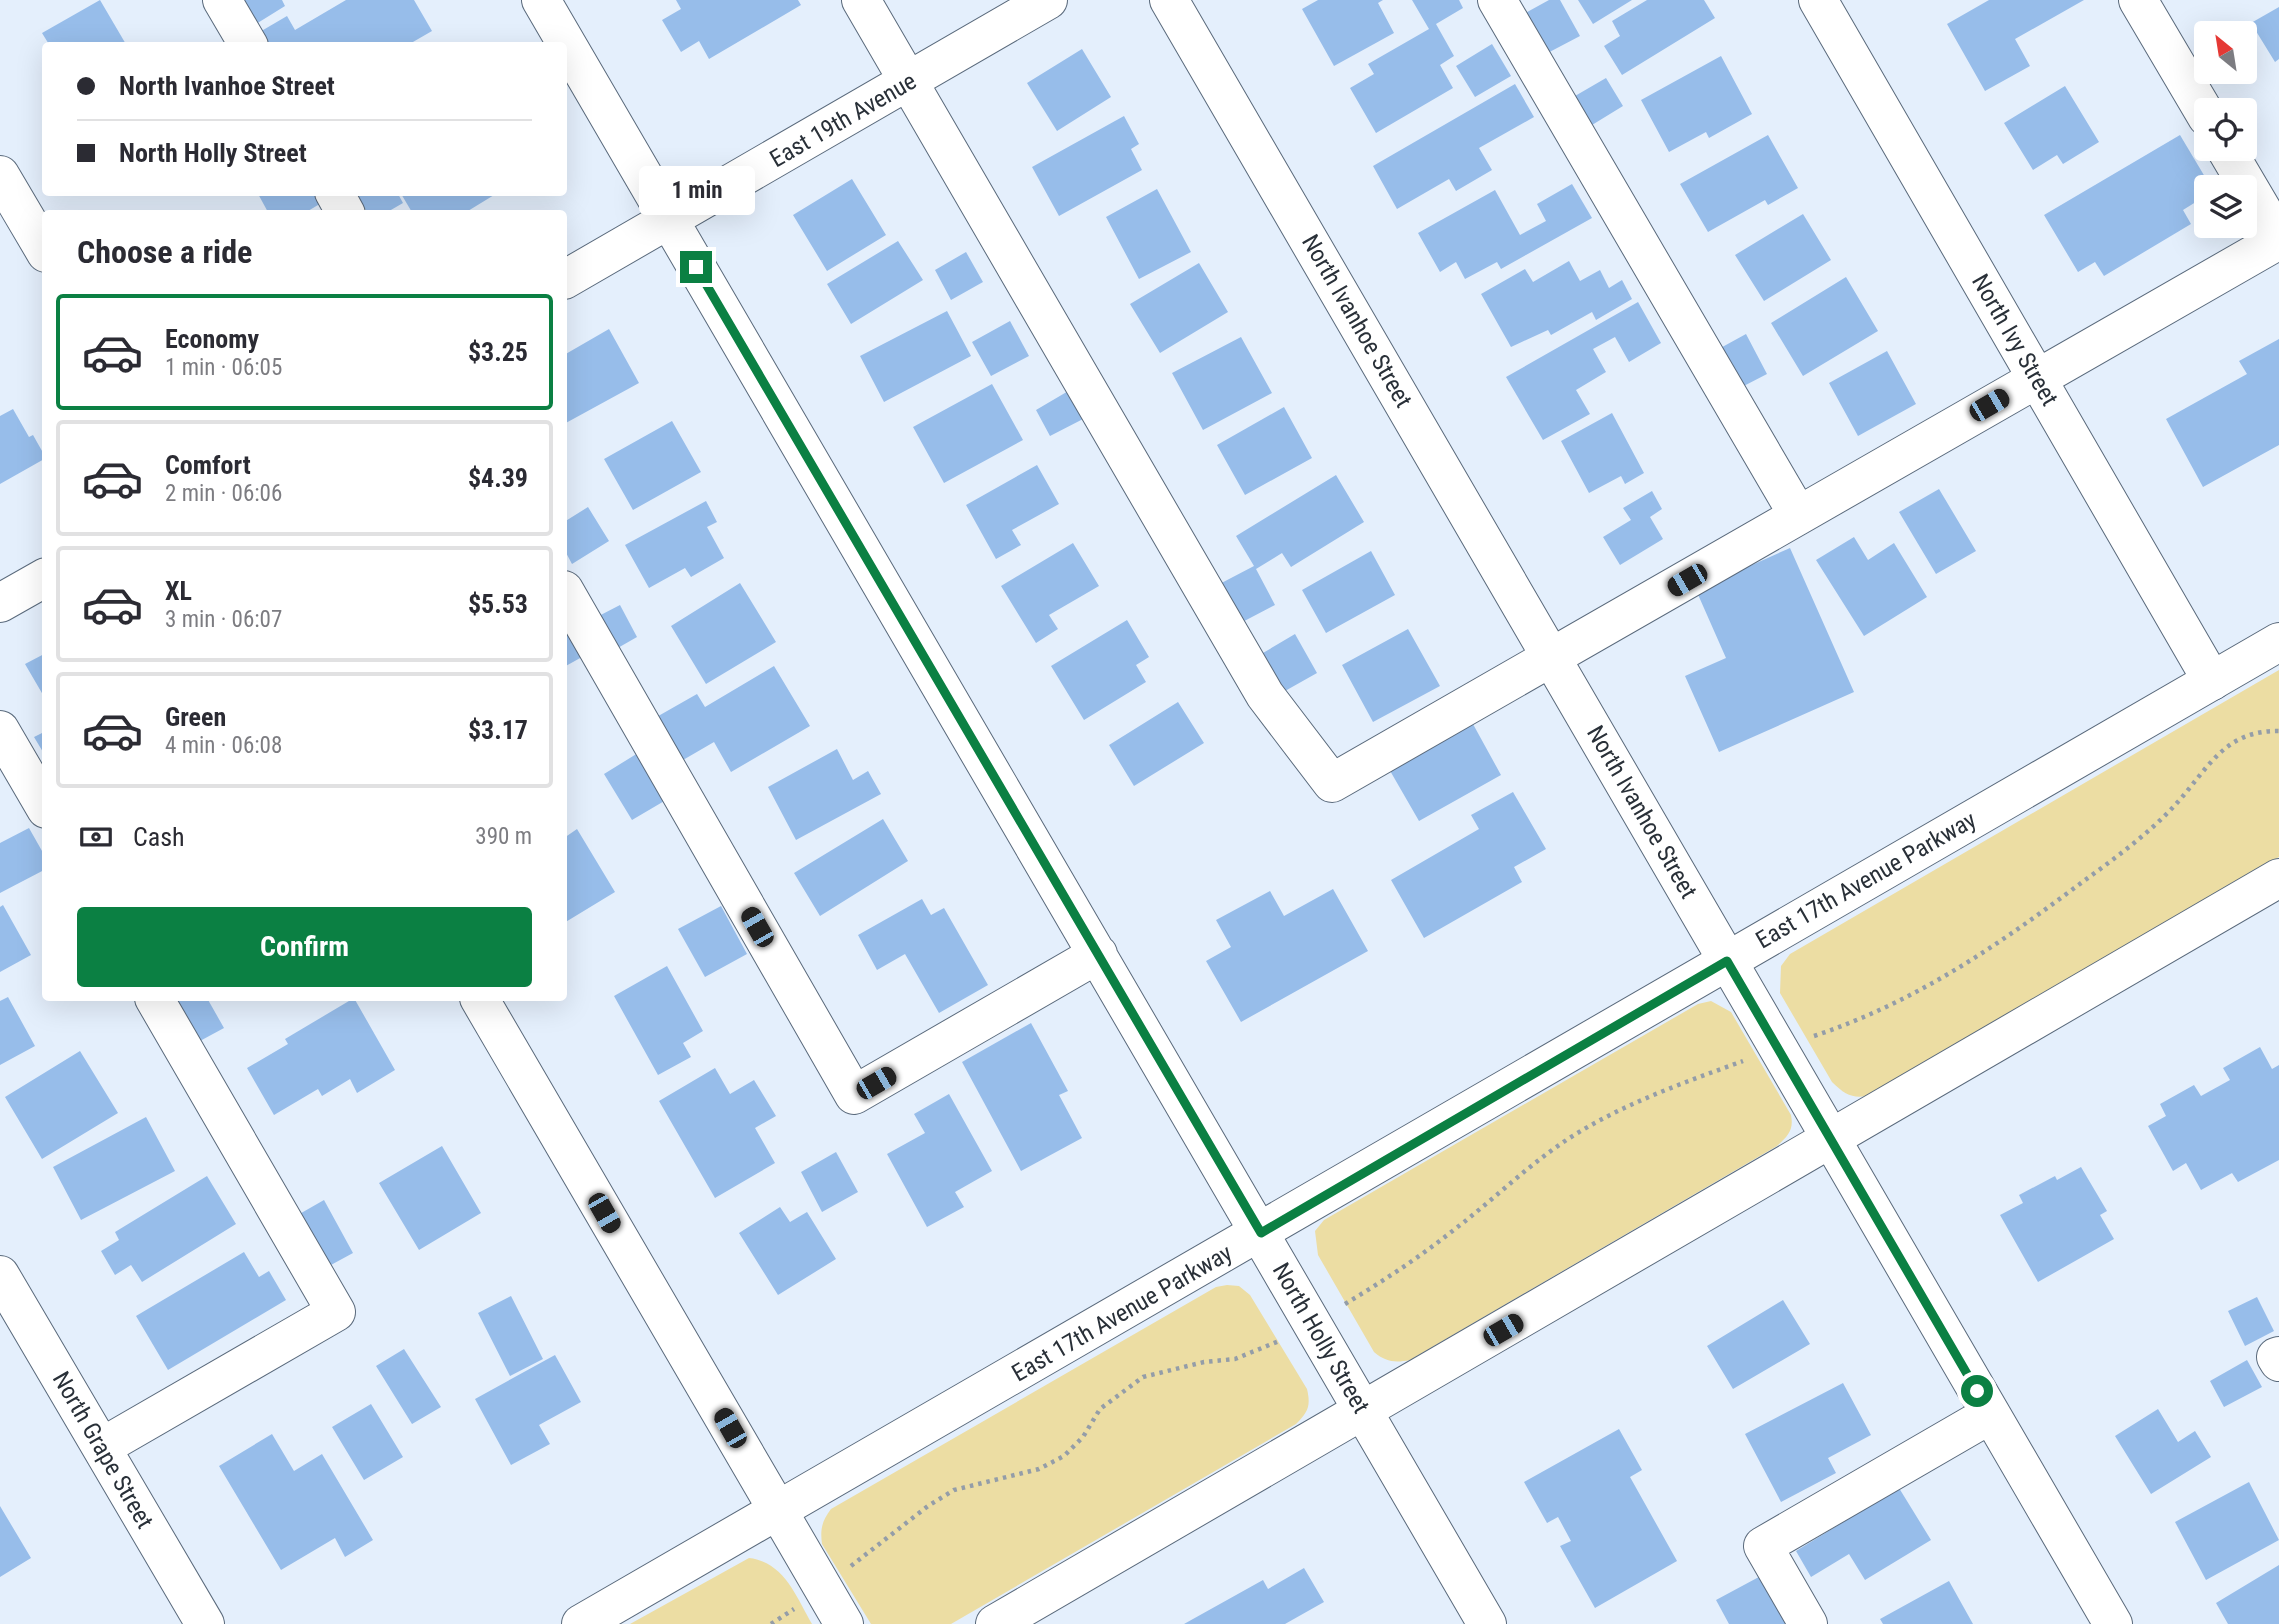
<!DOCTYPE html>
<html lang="en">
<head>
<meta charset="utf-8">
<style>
	:root { --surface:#fff; --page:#f7f7f7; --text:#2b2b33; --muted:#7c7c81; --line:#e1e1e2; --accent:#0b8043 }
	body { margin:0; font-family:"Roboto Condensed",sans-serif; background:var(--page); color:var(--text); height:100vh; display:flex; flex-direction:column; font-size:26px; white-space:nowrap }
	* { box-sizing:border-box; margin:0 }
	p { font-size:23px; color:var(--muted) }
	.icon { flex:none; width:38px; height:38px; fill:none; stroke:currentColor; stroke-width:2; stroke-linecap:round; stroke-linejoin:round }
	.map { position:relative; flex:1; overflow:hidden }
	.sheet { position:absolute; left:42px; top:210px; width:525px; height:791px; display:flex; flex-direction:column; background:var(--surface); border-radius:7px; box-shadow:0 7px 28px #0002 }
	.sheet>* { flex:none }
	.hud { position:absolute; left:42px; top:42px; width:525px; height:154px; border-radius:7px; box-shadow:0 7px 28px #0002; display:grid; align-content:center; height:154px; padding:0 35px; background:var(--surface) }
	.needle { width:46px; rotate:330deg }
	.tools { position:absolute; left:2194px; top:21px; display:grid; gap:14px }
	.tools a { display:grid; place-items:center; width:63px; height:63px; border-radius:7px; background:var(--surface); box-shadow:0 7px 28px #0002; font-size:35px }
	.end { position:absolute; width:32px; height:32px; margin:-16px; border:9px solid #0b8043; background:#fff; box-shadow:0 0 0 4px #fff }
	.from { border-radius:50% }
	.bubble { position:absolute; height:49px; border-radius:7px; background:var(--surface); box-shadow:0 7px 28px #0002; font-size:23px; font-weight:700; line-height:49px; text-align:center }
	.car { position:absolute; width:21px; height:42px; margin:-21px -10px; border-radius:9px; box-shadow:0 0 5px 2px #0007; background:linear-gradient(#222 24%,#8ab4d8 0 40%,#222 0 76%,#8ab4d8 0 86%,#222 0) }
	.hud b { display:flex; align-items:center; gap:24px; height:66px; font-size:26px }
	.hud b+b { border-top:2px solid var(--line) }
	.hud i { width:18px; height:18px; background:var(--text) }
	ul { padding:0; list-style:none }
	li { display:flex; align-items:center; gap:21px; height:116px; margin:0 14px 10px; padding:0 21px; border:4px solid var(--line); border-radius:7px }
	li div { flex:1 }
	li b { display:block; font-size:26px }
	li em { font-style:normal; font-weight:700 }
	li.on { border-color:var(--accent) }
	li>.icon { width:63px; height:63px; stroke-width:1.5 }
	h2 { padding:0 35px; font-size:32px; line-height:84px }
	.pay { display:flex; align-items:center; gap:18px; height:77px; padding:0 35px; font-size:26px }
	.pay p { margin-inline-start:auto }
	.primary-button { display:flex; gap:14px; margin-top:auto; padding:14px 35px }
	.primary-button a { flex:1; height:80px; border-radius:7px; background:var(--accent); color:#fff; font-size:28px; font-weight:700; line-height:80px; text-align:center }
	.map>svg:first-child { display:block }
	.green { fill:#ecdda3 }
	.building { fill:#97bdea }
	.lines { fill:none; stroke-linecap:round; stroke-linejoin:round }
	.minor-casing { stroke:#5a6a7c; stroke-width:40 }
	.major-casing { stroke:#5a6a7c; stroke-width:40 }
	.path { stroke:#949da8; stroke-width:4.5; stroke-dasharray:3.5 5; stroke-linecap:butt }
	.minor { stroke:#fff; stroke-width:38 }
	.major { stroke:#fff; stroke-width:38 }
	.route { stroke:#0b8043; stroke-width:9 }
	.labels { text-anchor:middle; stroke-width:7; stroke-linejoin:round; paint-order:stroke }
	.street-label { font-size:24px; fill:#293038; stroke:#fff }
</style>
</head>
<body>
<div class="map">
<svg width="2279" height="1624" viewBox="0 0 2279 1624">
	<rect width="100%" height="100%" fill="#e4effc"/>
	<path class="green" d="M 2279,670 L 2279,857 L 1872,1095 C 1854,1099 1846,1096 1832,1082 L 1780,993 L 1781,966 L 1790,954 Z
		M 1711,1001 L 1731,1012 L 1791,1115 C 1794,1130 1788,1136 1777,1146 L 1410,1360 C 1395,1363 1386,1362 1374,1352 L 1318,1255 L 1315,1231 L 1324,1220 L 1698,1004 Z
		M 1227,1285 L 1239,1286 L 1250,1295 L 1307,1389 C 1311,1406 1308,1412 1296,1424 L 951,1624 L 871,1624 L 822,1544 C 820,1529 822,1521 831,1509 L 1216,1287 Z
		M 749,1558 C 784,1562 796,1596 812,1624 L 630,1624 Z"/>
	<path class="building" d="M 100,0 L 127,46 L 50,46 L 42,33 Z
		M 235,0 L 282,0 L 285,6 L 251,27 Z
		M 346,0 L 414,0 L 432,31 L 406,46 L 266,46 L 258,33 L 287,16 L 295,30 Z
		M 676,0 L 798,0 L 801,5 L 709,59 L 699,41 L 681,52 L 662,20 L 681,9 Z
		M 1318,0 L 1383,0 L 1378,3 L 1394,33 L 1334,66 L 1302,9 Z
		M 1412,0 L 1459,0 L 1463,8 L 1436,24 L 1454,56 L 1440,65 L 1453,88 L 1376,133 L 1350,88 L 1374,74 L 1368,64 L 1429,29 Z
		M 1549,0 L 1560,0 L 1580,36 L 1540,57 L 1518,17 Z
		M 1578,0 L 1632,0 L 1593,24 Z
		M 1647,0 L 1704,0 L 1715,18 L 1622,75 L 1604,46 L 1620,36 L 1612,21 Z
		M 1989,0 L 2084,0 L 2015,39 L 2030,66 L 1985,91 L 1947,24 Z
		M 2279,7 L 2279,59 L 2275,62 L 2251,23 Z
		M 1492,44 L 1511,76 L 1475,97 L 1456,66 Z
		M 1082,49 L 1111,97 L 1057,131 L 1027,83 Z
		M 1721,56 L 1752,114 L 1709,138 L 1706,132 L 1669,152 L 1641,100 Z
		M 1606,78 L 1623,106 L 1592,125 L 1575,96 Z
		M 1515,84 L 1534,117 L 1479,148 L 1492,170 L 1456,191 L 1449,179 L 1397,209 L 1373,166 Z
		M 2065,86 L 2099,142 L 2063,164 L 2057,155 L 2033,170 L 2004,123 Z
		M 1124,116 L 1139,144 L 1131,149 L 1142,170 L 1059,216 L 1032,167 Z
		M 1768,135 L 1798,188 L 1768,205 L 1765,200 L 1708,232 L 1680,184 Z
		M 2180,135 L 2211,187 L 2207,187 L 2207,195 L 2183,210 L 2191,224 L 2104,276 L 2095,262 L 2078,272 L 2044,215 Z
		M 852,179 L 886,235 L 827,271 L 793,215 Z
		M 1572,184 L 1592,218 L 1501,269 L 1497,262 L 1465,279 L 1456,262 L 1440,272 L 1418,233 L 1495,190 L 1520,235 L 1546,221 L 1537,204 Z
		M 1157,189 L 1191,252 L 1139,279 L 1106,217 Z
		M 257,192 L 318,192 L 323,202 L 303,214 L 269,214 Z
		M 356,192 L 397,192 L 403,203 L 384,214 L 368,214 Z
		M 400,192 L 499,192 L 463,214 L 413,214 Z
		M 1803,214 L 1831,260 L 1764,301 L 1735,255 Z
		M 898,241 L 923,280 L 851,324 L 827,284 Z
		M 966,252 L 983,282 L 951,300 L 935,270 Z
		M 1569,261 L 1580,281 L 1600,270 L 1609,288 L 1622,280 L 1632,299 L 1596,320 L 1592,312 L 1551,335 L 1548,330 L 1511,347 L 1481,294 L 1525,269 L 1533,282 Z
		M 1199,263 L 1228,312 L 1160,353 L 1130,304 Z
		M 1846,277 L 1878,331 L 1803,376 L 1771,323 Z
		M 1638,302 L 1661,343 L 1629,362 L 1615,337 L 1593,349 L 1606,372 L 1576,390 L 1590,414 L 1543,440 L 1506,377 Z
		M 947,311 L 971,356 L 884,402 L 860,356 Z
		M 1010,321 L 1029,356 L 991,376 L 972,342 Z
		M 609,329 L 639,383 L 564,424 L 564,355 Z
		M 1746,334 L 1767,374 L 1736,390 L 1715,351 Z
		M 1241,337 L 1272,393 L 1203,430 L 1172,373 Z
		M 2279,339 L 2279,445 L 2203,487 L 2166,419 L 2247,374 L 2239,361 Z
		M 1887,351 L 1916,404 L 1858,436 L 1829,383 Z
		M 992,384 L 1023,440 L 944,483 L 913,427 Z
		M 1070,390 L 1085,418 L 1050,436 L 1036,410 Z
		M 1284,407 L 1312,458 L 1245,495 L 1217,445 Z
		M 13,409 L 29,437 L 33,435 L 46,458 L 0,484 L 0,416 Z
		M 1612,413 L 1644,473 L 1625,484 L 1621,476 L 1589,493 L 1561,441 Z
		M 672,421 L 701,472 L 633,510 L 604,459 Z
		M 1037,465 L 1059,504 L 1012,530 L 1021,545 L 996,559 L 966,505 Z
		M 1336,475 L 1364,522 L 1291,567 L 1282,553 L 1256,569 L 1275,605 L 1231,628 L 1210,589 L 1254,566 L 1236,536 Z
		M 1939,489 L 1976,551 L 1936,574 L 1899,512 Z
		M 1652,491 L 1662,509 L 1650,517 L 1663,539 L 1620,565 L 1603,537 L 1631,520 L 1623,508 Z
		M 706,501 L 717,522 L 707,527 L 724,558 L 691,577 L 685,568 L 649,588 L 625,545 Z
		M 588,507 L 609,541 L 572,564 L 564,549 L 564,522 Z
		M 1854,537 L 1868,560 L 1894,543 L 1927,597 L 1864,636 L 1816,560 Z
		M 1073,543 L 1099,586 L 1049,615 L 1058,629 L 1036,643 L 1001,586 Z
		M 1790,548 L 1854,692 L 1719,752 L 1685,676 L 1726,658 L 1696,590 Z
		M 1371,551 L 1395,595 L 1326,633 L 1302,590 Z
		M 740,583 L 776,642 L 706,684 L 671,626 Z
		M 620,605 L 637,637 L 609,653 L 591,620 Z
		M 1127,620 L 1149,657 L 1136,665 L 1146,682 L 1084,720 L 1051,666 Z
		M 564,622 L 582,657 L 564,667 Z
		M 1408,629 L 1440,686 L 1373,722 L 1342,665 Z
		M 1295,634 L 1317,673 L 1285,691 L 1263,653 Z
		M 46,653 L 46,700 L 25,664 Z
		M 774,666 L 810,726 L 731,772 L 714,742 L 671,767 L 646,723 L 697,694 L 705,707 Z
		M 1178,702 L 1204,743 L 1134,786 L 1109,745 Z
		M 1468,715 L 1501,775 L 1419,821 L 1385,762 Z
		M 46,731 L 46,757 L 34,737 Z
		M 837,749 L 853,780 L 868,771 L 881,794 L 796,840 L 768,787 Z
		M 638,753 L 666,800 L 632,820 L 604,774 Z
		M 1513,792 L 1546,849 L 1514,867 L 1522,882 L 1424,938 L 1391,880 L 1479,829 L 1471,815 Z
		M 883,819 L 908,861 L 820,916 L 794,873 Z
		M 29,828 L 46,858 L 46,869 L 0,893 L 0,843 Z
		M 577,829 L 615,892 L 564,923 L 564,838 Z
		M 1333,889 L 1368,951 L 1241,1022 L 1206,961 L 1231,947 L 1216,920 L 1270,891 L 1284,916 Z
		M 922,899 L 931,915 L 944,908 L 988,985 L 939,1013 L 905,954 L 877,970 L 858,935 Z
		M 3,905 L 31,955 L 0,972 L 0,907 Z
		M 721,906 L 747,954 L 705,977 L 678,929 Z
		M 667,966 L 703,1031 L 683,1043 L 691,1057 L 658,1075 L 614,996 Z
		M 8,997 L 35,1046 L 0,1065 L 0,1001 Z
		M 159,998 L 207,998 L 224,1028 L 187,1048 Z
		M 354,998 L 395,1070 L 357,1093 L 350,1079 L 322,1096 L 318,1089 L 274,1115 L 247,1068 L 288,1044 L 285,1039 Z
		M 1031,1023 L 1068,1091 L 1059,1095 L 1082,1138 L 1021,1171 L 962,1062 Z
		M 2260,1047 L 2272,1069 L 2279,1065 L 2279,1160 L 2238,1182 L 2232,1173 L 2201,1190 L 2186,1163 L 2173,1171 L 2148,1126 L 2166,1116 L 2160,1104 L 2194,1085 L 2201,1096 L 2230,1080 L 2223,1068 Z
		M 80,1051 L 118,1113 L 42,1159 L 5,1097 Z
		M 715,1068 L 730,1094 L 754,1080 L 776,1116 L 755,1128 L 775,1163 L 715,1198 L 659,1101 Z
		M 949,1094 L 992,1171 L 955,1192 L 964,1207 L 927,1227 L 887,1154 L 925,1133 L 914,1114 Z
		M 146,1117 L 175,1171 L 81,1220 L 53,1167 Z
		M 442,1146 L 481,1213 L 419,1250 L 379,1183 Z
		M 836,1152 L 858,1192 L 822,1212 L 801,1172 Z
		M 2081,1167 L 2107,1211 L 2100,1215 L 2114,1239 L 2038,1282 L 2000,1215 L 2023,1203 L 2019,1195 L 2055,1176 L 2057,1180 Z
		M 207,1176 L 236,1224 L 142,1282 L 131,1265 L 115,1275 L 101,1251 L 119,1240 L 115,1232 Z
		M 324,1200 L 353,1253 L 318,1272 L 289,1220 Z
		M 780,1207 L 790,1222 L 807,1212 L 836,1259 L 778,1295 L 739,1233 Z
		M 244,1252 L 259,1277 L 269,1271 L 286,1300 L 168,1370 L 136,1316 Z
		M 511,1296 L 543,1359 L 510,1376 L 478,1313 Z
		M 2257,1297 L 2274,1331 L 2245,1346 L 2228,1311 Z
		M 1783,1300 L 1810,1344 L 1733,1389 L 1707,1346 Z
		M 404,1349 L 441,1407 L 412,1424 L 376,1366 Z
		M 555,1355 L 581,1402 L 539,1425 L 550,1444 L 511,1465 L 475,1399 Z
		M 2247,1360 L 2262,1387 L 2224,1407 L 2210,1381 Z
		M 1843,1383 L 1871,1435 L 1828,1458 L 1836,1473 L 1781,1502 L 1745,1434 Z
		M 371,1404 L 403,1457 L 364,1480 L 332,1427 Z
		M 2158,1409 L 2178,1442 L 2195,1431 L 2211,1457 L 2151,1494 L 2115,1436 Z
		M 1619,1429 L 1642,1470 L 1630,1477 L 1677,1561 L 1595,1608 L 1560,1546 L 1571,1541 L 1558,1517 L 1547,1523 L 1524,1482 Z
		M 272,1434 L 294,1471 L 322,1454 L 373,1540 L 345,1557 L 335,1538 L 281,1570 L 219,1466 Z
		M 2249,1482 L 2279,1540 L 2206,1580 L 2175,1522 Z
		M 1899,1488 L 1931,1540 L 1865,1580 L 1849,1554 L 1811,1577 L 1796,1551 Z
		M 0,1506 L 31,1558 L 0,1577 Z
		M 2279,1565 L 2279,1624 L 2228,1624 L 2216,1603 Z
		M 1304,1568 L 1324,1602 L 1285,1624 L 1184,1624 L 1263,1580 L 1268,1589 Z
		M 1770,1571 L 1799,1624 L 1729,1624 L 1716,1600 Z
		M 1949,1581 L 1973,1624 L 1883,1624 L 1880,1619 Z"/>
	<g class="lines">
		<g class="minor-casing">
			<path id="minor" d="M 222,0 L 249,46
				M 541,0 L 1487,1624
				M 861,0 L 1265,695 L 1332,783 L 2279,240
				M 1169,0 L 2113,1624
				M 1497,0 L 1798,515
				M 1818,0 L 2212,681
				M 2138,0 L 2207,117
				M 2226,149 L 2279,239
				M 0,175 L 46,253
				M 334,192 L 346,214
				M 564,280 L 1048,0
				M 564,590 L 854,1095 L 1098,954
				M 0,603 L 46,577
				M 0,730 L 46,809
				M 479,998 L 844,1624
				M 0,1275 L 205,1624
				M 2279,1356 L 2276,1357 L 2279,1362
				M 102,1447 L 336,1312 L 154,998
				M 1808,1624 L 1763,1546 L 1991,1414"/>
		</g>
		<g class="major-casing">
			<path id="major" d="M 581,1624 L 2279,642
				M 995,1624 L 2279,878"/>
		</g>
		<path class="path" d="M 1814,1036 C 1912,1003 1990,951 2073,889 C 2108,863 2146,837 2176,804 C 2208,769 2224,730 2279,731
			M 1345,1304 C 1383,1281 1420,1257 1455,1229 C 1493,1200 1527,1166 1568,1139 C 1622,1104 1683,1083 1743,1061
			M 851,1566 L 928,1506 L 954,1490 L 1039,1469 L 1064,1456 L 1083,1437 L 1100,1409 L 1143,1377 L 1204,1362 L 1235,1359 L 1279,1341
			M 771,1624 L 794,1609"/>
		<use href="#minor" class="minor"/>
		<use href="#major" class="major"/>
	</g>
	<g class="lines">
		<path class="route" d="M 696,267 L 1261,1233 L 1727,961 L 1977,1391"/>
	</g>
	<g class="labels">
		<g class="street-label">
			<text transform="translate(843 120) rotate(-30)" y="8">East 19th Avenue</text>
			<text transform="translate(1357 321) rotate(60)" y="8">North Ivanhoe Street</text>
			<text transform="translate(2015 340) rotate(60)" y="8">North Ivy Street</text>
			<text transform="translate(1642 812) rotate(60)" y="8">North Ivanhoe Street</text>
			<text transform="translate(1866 880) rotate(-30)" y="8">East 17th Avenue Parkway</text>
			<text transform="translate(1122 1313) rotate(-30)" y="8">East 17th Avenue Parkway</text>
			<text transform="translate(1321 1338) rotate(60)" y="8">North Holly Street</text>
			<text transform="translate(103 1450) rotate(60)" y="8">North Grape Street</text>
		</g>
	</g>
</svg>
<div class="tools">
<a><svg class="needle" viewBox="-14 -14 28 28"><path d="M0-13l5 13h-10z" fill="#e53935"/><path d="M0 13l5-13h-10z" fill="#7c7c81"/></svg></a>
<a><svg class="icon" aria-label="locate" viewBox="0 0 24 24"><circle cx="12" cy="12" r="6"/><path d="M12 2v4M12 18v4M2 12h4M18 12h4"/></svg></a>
<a><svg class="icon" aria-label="layers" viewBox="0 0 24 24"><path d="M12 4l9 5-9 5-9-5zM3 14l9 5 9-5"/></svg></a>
</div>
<i class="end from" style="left:1977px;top:1391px"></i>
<i class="end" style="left:696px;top:267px"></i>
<div class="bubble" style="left:639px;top:166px;width:116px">1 min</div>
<i class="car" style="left:1989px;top:405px;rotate:60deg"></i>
<i class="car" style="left:1687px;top:580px;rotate:240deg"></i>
<i class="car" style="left:757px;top:927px;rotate:330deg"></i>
<i class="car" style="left:876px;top:1083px;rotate:60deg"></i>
<i class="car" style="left:604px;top:1213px;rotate:150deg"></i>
<i class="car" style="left:1503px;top:1330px;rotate:60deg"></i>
<i class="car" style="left:730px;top:1428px;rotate:330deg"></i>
<div class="hud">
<b><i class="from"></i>North Ivanhoe Street</b>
<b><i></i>North Holly Street</b>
</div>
<section class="sheet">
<h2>Choose a ride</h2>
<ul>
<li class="on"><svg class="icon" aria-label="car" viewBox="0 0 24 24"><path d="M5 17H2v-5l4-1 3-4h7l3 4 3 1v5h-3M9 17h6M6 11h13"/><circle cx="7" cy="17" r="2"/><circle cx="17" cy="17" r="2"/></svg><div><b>Economy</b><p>1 min · 06:05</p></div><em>$3.25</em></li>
<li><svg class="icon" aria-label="car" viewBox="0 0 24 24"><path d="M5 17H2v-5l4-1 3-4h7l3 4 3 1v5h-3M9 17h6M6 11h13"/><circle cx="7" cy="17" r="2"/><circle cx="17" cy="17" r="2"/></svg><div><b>Comfort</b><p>2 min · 06:06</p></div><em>$4.39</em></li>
<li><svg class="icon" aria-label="car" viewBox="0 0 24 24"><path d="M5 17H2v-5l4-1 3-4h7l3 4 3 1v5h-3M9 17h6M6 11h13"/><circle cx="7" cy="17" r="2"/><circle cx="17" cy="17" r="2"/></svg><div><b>XL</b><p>3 min · 06:07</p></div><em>$5.53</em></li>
<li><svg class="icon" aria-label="car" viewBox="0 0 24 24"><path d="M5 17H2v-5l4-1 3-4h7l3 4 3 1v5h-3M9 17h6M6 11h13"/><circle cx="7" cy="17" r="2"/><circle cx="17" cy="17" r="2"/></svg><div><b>Green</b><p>4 min · 06:08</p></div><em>$3.17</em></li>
</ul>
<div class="pay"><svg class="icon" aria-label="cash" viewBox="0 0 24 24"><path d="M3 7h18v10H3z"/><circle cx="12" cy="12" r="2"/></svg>Cash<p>390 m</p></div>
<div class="primary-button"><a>Confirm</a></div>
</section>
</div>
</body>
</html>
